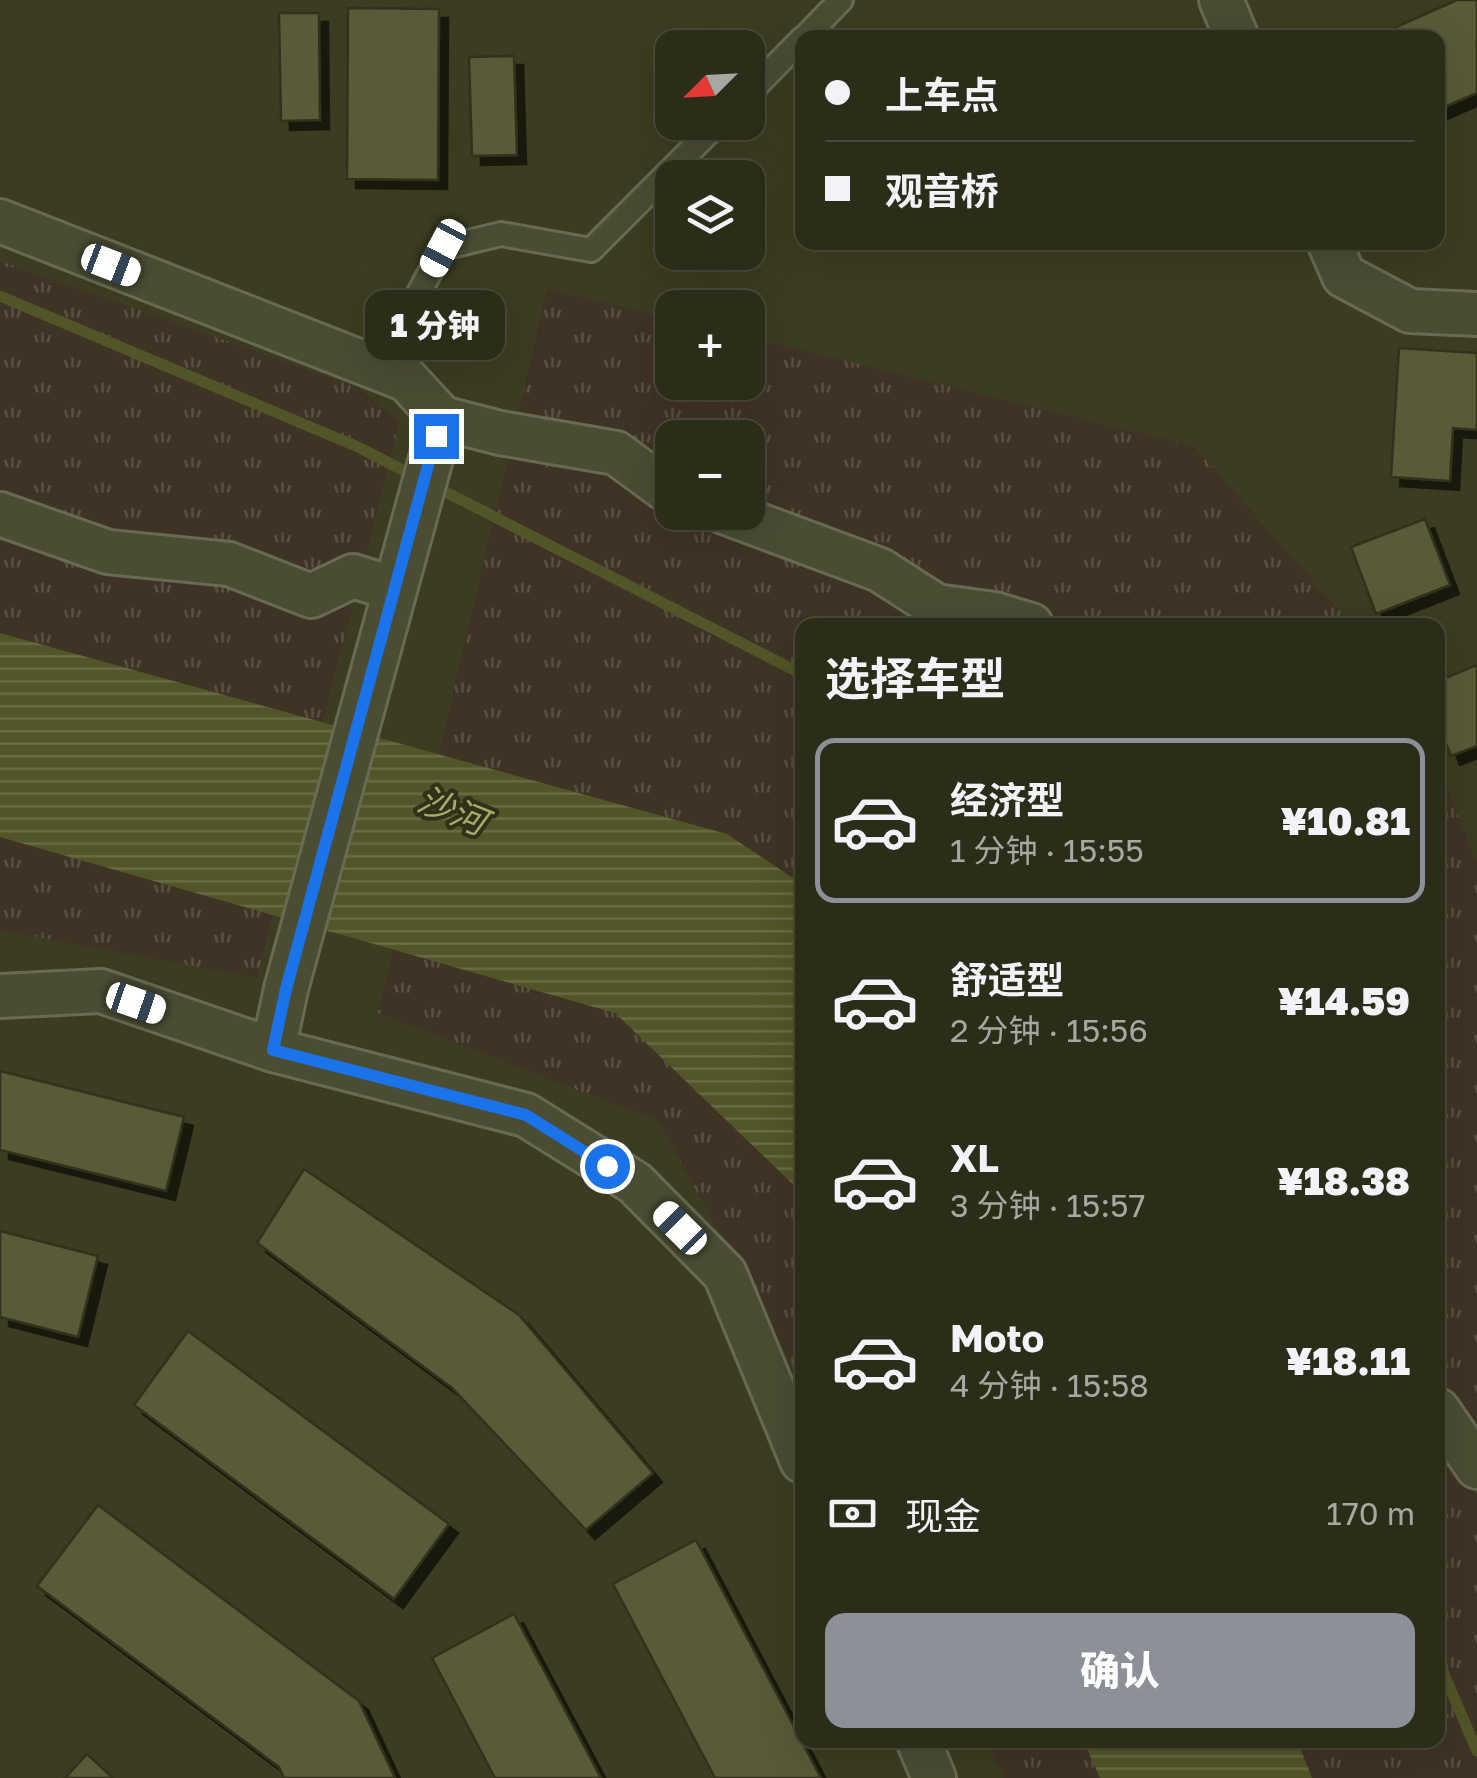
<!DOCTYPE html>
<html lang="zh">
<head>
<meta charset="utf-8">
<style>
	:root { --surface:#2c2d19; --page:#343522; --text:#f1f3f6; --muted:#a6a8a2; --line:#484938; --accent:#8c9099 }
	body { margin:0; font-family:"Golos Text","Noto Sans SC",sans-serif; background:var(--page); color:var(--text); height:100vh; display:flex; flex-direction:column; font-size:38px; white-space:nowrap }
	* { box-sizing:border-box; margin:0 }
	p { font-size:32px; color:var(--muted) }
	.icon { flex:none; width:55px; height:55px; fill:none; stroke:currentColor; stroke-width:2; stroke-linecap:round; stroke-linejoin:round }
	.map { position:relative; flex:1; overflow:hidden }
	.panel { position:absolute; left:795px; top:618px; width:650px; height:1130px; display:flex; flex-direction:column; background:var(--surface); border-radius:20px; box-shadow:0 10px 40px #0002,0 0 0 2px var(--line) }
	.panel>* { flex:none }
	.banner { position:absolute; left:795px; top:30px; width:650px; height:220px; border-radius:20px; box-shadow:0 10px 40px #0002,0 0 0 2px var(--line); display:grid; align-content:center; height:220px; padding:0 30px; background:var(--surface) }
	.needle { width:65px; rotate:246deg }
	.buttons { position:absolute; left:655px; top:30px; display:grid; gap:20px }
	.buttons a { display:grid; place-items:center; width:110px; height:110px; border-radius:20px; background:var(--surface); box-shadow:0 10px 40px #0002,0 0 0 2px var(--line); font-size:50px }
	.end { position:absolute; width:45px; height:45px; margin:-22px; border:12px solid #1a73e8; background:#fff; box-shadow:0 0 0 5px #fff }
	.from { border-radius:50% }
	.bubble { position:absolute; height:70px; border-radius:20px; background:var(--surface); box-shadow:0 10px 40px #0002,0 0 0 2px var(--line); font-size:32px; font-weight:800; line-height:70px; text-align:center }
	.car { position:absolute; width:30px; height:60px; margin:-30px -15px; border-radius:12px; box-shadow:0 0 8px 2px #0007; background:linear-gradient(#fff 24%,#345 0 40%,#fff 0 76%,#345 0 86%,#fff 0) }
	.banner b { display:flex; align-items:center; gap:35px; height:95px; font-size:38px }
	.banner b+b { border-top:2px solid var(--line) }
	.banner i { width:25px; height:25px; background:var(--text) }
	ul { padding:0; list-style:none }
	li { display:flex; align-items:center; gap:30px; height:165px; margin:0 20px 15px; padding:0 10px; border:5px solid transparent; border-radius:20px }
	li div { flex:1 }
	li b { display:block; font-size:38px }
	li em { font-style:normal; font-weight:800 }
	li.on { border-color:var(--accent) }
	li>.icon { width:90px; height:90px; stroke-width:1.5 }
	h2 { padding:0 30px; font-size:45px; line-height:120px }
	.pay { display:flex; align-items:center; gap:25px; height:110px; padding:0 30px; font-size:38px }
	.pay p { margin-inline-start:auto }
	.button { display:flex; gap:20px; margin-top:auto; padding:20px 30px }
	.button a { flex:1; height:115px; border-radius:20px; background:var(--accent); color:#fff; font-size:40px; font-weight:800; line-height:115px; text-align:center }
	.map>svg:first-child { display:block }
	.park { fill:url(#park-tufts); fill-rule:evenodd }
	.water { fill:url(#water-rules) }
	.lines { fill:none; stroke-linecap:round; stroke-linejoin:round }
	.stream { stroke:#525527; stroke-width:11 }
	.building { fill:#595a39; stroke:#31331c; stroke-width:2.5; filter:url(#shadow) }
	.lane-casing { stroke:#686a53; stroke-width:28 }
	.street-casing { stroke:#686a53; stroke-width:48 }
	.lane { stroke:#4b4c34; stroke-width:22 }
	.street { stroke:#4b4c34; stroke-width:42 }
	.route { stroke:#1a73e8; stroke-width:12 }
	.labels { text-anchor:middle; stroke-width:8; stroke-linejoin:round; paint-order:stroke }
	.water-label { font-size:35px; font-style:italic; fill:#a6aa66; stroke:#2f311a }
</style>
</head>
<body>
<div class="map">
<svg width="1477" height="1778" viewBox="0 0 1477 1778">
	<defs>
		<pattern id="park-tufts" width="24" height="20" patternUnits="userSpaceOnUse" patternTransform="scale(2.5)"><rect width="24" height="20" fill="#3f3325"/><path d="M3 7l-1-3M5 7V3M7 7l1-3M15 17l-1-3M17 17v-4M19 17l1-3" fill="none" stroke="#594f42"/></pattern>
		<pattern id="water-rules" width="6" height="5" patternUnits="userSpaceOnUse" patternTransform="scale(2.5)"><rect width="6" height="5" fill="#525527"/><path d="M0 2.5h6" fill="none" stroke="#696c44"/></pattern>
		<filter id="shadow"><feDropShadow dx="9" dy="9" stdDeviation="0" flood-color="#0009"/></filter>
	</defs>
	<rect width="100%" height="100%" fill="#3b3c21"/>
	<path class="park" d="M 0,261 L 357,387 L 400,422 L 257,978 L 0,930 Z
		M 547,289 L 672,319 L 672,382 L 748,382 L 748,337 L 1194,446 L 1352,625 L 802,625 L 802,1383 L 658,1121 L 378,1013 ZM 672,438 L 748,438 L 748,512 L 672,512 Z
		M 1438,764 L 1477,864 L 1477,1778 L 1004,1778 L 987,1740 L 1438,1740 Z"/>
	<path class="water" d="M 0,633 L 727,834 L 802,884 L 802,1193 L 615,1013 L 0,837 Z
		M 1083,1740 L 1297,1740 L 1312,1778 L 1100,1778 Z"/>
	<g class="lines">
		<path class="stream" d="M 0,296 L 358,447 L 416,477
			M 432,485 L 802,674
			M 1438,1660 L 1477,1751"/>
	</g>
	<path class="building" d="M 1457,0 L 1477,0 L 1477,93 L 1438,110 L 1438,38 L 1371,38 Z
		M 348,8 L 439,9 L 438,180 L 347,179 Z
		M 279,13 L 319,13 L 320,120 L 281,121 Z
		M 514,56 L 517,155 L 472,156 L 469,57 Z
		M 1399,348 L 1477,353 L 1477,430 L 1453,428 L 1450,481 L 1391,477 Z
		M 1425,519 L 1450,585 L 1376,614 L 1351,547 Z
		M 1477,665 L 1477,746 L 1451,756 L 1438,723 L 1438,681 Z
		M 0,1071 L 184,1117 L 166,1191 L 0,1150 Z
		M 304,1169 L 519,1315 L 653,1473 L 586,1530 L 452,1388 L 257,1243 Z
		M 0,1231 L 98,1256 L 78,1337 L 0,1317 Z
		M 188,1331 L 449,1524 L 394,1599 L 134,1405 Z
		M 98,1505 L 359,1701 L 395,1778 L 284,1778 L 279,1767 L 37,1586 Z
		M 696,1540 L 821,1778 L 715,1778 L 613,1584 Z
		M 514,1614 L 601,1778 L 495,1778 L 432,1658 Z
		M 87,1754 L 113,1778 L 65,1778 Z"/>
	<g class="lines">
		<g class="lane-casing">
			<path id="lane" d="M 804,38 L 841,0
				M 748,94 L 802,39
				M 407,380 L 412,306 L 443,248 L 501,234 L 591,250 L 719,122"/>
		</g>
		<g class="street-casing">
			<path id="street" d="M 1221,0 L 1237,38
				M 0,221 L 407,380 L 442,418 L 286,989 L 273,1050
				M 1329,242 L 1344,276 L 1410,311 L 1477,314
				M 442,418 L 500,433 L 616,453 L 672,494
				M 724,512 L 880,570 L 936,606 L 994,614 L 1031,625
				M 0,514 L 108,552 L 229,564 L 311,596 L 353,576 L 394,589
				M 0,996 L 101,991 L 273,1050 L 526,1115 L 635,1183 L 725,1274 L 802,1461
				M 1438,1410 L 1477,1467
				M 918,1740 L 934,1778"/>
		</g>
		<use href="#lane" class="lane"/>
		<use href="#street" class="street"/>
	</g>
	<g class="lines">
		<path class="route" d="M 436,436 L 286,989 L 273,1050 L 526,1115 L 607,1166"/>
	</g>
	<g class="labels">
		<g class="water-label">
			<text transform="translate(452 811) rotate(22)" y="12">沙河</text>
		</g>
	</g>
</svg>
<div class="buttons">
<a><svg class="needle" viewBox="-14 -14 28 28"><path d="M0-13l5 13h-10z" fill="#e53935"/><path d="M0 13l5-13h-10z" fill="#a6a8a2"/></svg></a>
<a><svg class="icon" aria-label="layers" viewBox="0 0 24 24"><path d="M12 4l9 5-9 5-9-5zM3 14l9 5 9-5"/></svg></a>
<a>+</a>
<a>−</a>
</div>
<i class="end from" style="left:607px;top:1166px"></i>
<i class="end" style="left:436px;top:436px"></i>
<div class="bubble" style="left:365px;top:290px;width:140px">1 分钟</div>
<i class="car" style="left:443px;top:248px;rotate:208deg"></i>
<i class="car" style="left:111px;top:265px;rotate:111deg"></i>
<i class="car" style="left:136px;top:1003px;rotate:109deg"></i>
<i class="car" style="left:680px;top:1228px;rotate:315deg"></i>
<div class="banner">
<b><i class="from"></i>上车点</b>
<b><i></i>观音桥</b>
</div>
<section class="panel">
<h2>选择车型</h2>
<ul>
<li class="on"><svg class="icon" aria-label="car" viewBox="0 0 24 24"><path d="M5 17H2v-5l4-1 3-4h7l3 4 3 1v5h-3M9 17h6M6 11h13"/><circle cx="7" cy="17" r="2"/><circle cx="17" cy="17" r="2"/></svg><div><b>经济型</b><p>1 分钟 · 15:55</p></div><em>¥10.81</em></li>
<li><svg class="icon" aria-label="car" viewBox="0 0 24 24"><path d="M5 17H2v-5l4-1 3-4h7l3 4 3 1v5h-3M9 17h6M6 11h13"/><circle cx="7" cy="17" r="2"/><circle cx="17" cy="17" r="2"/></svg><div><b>舒适型</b><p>2 分钟 · 15:56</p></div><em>¥14.59</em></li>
<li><svg class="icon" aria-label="car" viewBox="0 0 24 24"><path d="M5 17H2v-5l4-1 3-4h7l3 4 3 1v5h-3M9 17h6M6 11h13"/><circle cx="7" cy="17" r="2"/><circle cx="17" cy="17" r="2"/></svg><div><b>XL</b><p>3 分钟 · 15:57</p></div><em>¥18.38</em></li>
<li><svg class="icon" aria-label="car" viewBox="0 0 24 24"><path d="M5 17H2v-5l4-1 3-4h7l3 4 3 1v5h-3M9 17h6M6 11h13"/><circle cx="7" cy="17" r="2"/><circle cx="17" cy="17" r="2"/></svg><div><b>Moto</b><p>4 分钟 · 15:58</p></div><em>¥18.11</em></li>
</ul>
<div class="pay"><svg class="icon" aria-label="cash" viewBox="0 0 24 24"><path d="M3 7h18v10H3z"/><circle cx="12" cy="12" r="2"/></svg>现金<p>170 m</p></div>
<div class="button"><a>确认</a></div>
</section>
</div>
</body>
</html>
